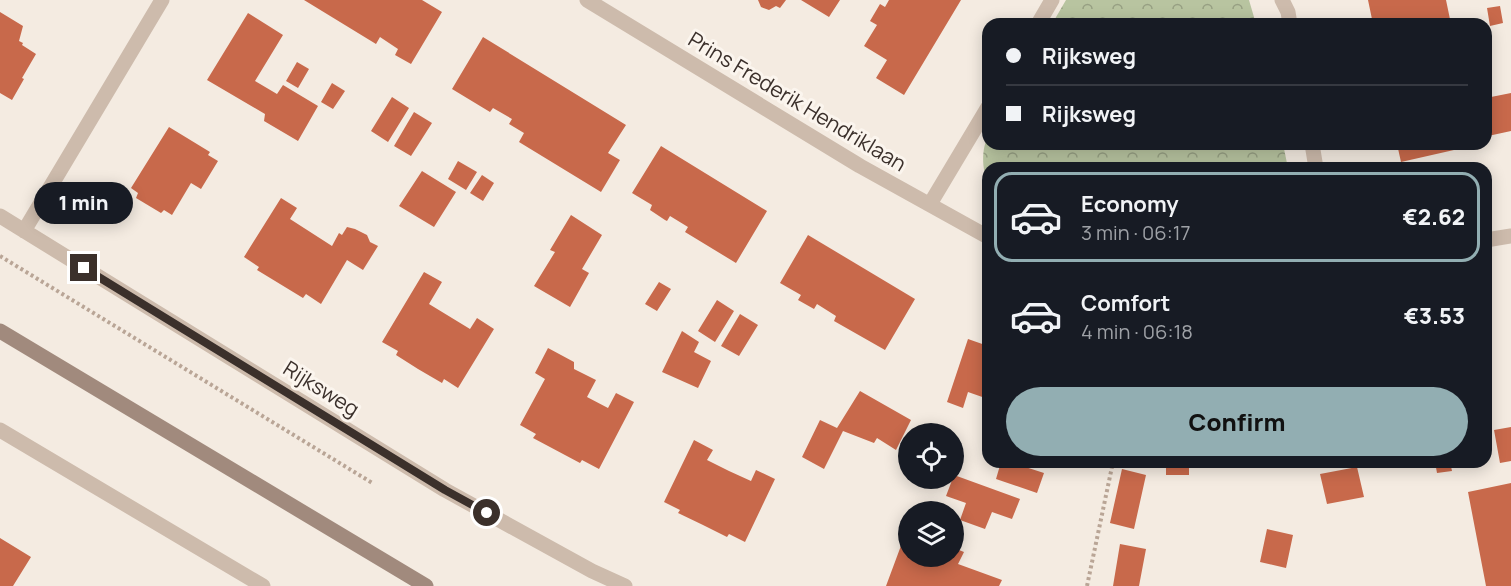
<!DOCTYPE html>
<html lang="en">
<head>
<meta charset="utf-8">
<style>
	:root { --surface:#171b24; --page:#20242c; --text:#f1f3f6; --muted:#9ea1a6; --line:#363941; --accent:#92aeb2 }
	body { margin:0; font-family:Manrope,sans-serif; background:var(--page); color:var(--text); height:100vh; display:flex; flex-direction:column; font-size:22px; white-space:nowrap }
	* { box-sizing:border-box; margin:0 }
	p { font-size:20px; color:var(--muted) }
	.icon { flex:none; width:33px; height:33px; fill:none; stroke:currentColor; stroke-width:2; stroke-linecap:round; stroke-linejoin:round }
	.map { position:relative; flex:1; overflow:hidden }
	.sheet { position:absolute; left:982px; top:162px; width:510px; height:306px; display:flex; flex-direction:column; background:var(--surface); border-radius:18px; box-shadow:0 3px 15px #0003 }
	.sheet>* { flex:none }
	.top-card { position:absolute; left:982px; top:18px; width:510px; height:132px; border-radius:18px; box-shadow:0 3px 15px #0003; display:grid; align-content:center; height:132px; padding:0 24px; background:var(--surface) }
	.controls { position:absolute; left:898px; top:423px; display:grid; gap:12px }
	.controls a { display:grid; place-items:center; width:66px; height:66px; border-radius:50%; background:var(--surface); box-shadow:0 3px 15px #0003; font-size:30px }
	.end { position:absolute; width:27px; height:27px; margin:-14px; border:8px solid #3b302b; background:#fff; box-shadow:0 0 0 3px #fff }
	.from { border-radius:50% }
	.bubble { position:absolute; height:42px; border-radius:21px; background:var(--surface); box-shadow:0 3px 15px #0003; font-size:20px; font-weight:800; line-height:42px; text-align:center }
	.top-card b { display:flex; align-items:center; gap:21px; height:57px; font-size:22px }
	.top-card b+b { border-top:2px solid var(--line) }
	.top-card i { width:15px; height:15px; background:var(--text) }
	ul { padding:10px 0 0; list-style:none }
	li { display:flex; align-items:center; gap:18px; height:90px; margin:0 12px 9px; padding:0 12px; border:3px solid transparent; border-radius:18px }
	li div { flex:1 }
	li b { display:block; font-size:22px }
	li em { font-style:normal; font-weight:800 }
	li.active { border-color:var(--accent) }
	li>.icon { width:54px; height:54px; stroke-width:1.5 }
	.cta { display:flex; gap:12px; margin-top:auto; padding:12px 24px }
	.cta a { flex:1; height:69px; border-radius:36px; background:var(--accent); color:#111; font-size:24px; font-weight:800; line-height:69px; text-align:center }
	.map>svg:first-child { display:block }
	.forest { fill:url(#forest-crowns) }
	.building { fill:#c8694b }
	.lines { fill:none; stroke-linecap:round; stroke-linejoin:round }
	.path { stroke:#b9a596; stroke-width:4; stroke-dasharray:3 3; stroke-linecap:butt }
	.street { stroke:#cdbbac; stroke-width:15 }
	.secondary { stroke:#a18a7d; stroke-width:15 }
	.route { stroke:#3b302b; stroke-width:8 }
	.labels { text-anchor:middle; stroke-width:6; stroke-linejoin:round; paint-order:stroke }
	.street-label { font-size:21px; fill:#3b302b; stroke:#fbf5ee }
</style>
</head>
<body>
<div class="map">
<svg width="1511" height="586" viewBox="0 0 1511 586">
	<defs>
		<pattern id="forest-crowns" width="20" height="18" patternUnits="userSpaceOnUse" patternTransform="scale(1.5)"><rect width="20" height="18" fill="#b8c4a0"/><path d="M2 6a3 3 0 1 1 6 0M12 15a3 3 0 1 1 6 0" fill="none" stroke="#97a083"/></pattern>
	</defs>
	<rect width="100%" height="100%" fill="#f4ebe1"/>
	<path class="forest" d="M 1066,0 L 1249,0 L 1256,24 L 1052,24 Z
		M 988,136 L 988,144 L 1283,144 L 1288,168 L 988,168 L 988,180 C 981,169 982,148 988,136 Z"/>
	<path class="building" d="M 304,0 L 422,0 L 442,12 L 411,64 L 395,55 L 398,49 L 380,37 L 376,44 Z
		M 758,0 L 786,0 L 780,8 L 776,6 L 769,10 L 761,7 Z
		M 801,0 L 840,0 L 829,17 Z
		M 889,0 L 961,0 L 904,95 L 876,78 L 887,60 L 864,46 L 877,25 L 870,21 L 880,4 L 885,7 Z
		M 1368,0 L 1446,0 L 1451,24 L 1373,24 Z
		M 1500,6 L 1503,23 L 1490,26 L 1487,8 Z
		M 0,12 L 23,26 L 19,41 L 23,43 L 22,45 L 36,54 L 22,78 L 24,79 L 12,100 L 0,93 Z
		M 248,13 L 283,35 L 255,81 L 277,94 L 283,85 L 318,106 L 298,141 L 264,121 L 265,114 L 207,80 Z
		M 483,37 L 626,125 L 608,153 L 620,160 L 601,192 L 519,142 L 524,133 L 509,124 L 512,119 L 493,108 L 490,112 L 452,89 Z
		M 297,62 L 309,69 L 298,88 L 286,81 Z
		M 332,83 L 345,91 L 333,109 L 321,102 Z
		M 1511,93 L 1511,131 L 1488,136 L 1486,98 Z
		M 392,97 L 409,108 L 388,142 L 371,131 Z
		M 414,112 L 432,123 L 411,156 L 394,146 Z
		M 169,127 L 210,152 L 208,155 L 218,161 L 201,189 L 191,183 L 172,215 L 164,210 L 161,213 L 136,198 L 138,193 L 131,188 Z
		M 1397,144 L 1476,144 L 1476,145 L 1401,162 Z
		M 661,146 L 767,211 L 736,263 L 685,232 L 688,227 L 670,216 L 667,221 L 665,220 L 650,210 L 652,205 L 632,193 Z
		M 458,161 L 477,172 L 466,190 L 448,179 Z
		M 422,171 L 456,192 L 434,227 L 399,206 Z
		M 482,175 L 494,183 L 483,201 L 470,193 Z
		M 281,198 L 297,208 L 290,219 L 332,246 L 339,233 L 342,235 L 347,227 L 355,229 L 367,235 L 370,242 L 378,246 L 363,270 L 347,260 L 321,304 L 306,294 L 303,298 L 257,270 L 259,267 L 244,257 Z
		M 571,215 L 602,235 L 582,269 L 589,273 L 570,307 L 534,286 L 555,252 L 550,250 Z
		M 808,235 L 915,299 L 885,350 L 834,321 L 836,316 L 817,304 L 814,309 L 798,300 L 801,295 L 780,283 Z
		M 424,272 L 442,282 L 429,304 L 470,329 L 477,318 L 494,329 L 458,388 L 444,379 L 442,383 L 418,369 L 396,355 L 398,351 L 382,342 Z
		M 659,282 L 671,289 L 657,311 L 645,304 Z
		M 717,300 L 734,311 L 715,342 L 698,331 Z
		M 740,314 L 758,325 L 739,356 L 721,346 Z
		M 682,331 L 699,342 L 694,352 L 711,361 L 698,388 L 662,372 Z
		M 968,339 L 988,346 L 988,399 L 968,392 L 963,408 L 947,402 Z
		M 548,348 L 574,362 L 574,369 L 596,380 L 587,397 L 608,408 L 616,393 L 634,402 L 599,469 L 582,460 L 580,463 L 533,438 L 536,434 L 520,425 L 545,379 L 535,373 Z
		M 860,391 L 911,420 L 896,450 L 877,438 L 874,443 L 843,431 L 824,469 L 802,457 L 820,420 L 837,428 Z
		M 1511,427 L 1511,461 L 1500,463 L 1494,430 Z
		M 694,440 L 713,450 L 707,460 L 729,471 L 751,481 L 756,470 L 775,479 L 745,542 L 729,534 L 727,537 L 703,525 L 678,513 L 680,510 L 664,502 Z
		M 1001,462 L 1010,462 L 1044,473 L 1037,493 L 996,479 Z
		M 1166,462 L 1189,462 L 1189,475 L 1166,475 Z
		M 1212,462 L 1257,462 L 1257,465 L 1213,465 Z
		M 1435,462 L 1450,462 L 1452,471 L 1437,473 Z
		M 1357,467 L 1364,497 L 1327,504 L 1320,474 Z
		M 1122,469 L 1146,475 L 1134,529 L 1110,523 Z
		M 954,475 L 1020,499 L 1012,519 L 992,512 L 985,529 L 960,520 L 966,503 L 946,496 Z
		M 1511,483 L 1511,586 L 1486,586 L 1468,492 Z
		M 1267,529 L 1293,535 L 1286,568 L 1260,562 Z
		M 0,538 L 31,557 L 13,586 L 0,586 Z
		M 902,543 L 909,546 L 909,556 L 954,556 L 954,548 L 964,552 L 958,564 L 1002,580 L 999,586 L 886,586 Z
		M 1120,544 L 1146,549 L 1139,586 L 1113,586 Z"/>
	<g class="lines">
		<path class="path" d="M 0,256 L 374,484
			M 1087,586 L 1113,462"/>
		<path class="street" d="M 587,0 L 860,166 L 988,237
			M 1282,0 L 1288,12 L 1290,24
			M 1038,24 L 1052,0
			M 1312,144 L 1316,168
			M 930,204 L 988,107
			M 0,216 L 445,490 L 592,571 L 625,586
			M 24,231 L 162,0
			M 1486,240 L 1511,236
			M 0,430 L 263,586"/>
		<path class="secondary" d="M 0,331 L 426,586"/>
	</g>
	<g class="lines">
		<path class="route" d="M 84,268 L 445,490 L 487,513"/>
	</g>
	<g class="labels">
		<g class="street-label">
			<text transform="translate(797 102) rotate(31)" y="7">Prins Frederik Hendriklaan</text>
			<text transform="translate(321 389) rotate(32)" y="7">Rijksweg</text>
		</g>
	</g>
</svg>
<div class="controls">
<a><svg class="icon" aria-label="locate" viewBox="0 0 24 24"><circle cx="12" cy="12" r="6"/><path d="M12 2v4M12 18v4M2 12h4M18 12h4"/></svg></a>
<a><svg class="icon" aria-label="layers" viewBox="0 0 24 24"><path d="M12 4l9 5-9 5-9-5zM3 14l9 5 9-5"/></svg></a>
</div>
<i class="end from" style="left:487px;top:513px"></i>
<i class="end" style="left:84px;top:268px"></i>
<div class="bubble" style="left:34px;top:182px;width:99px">1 min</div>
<div class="top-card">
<b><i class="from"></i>Rijksweg</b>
<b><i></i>Rijksweg</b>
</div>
<section class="sheet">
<ul>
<li class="active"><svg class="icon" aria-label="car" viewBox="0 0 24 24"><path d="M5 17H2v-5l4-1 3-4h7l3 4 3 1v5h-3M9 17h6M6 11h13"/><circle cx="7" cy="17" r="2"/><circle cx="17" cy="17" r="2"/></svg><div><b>Economy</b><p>3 min · 06:17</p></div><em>€2.62</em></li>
<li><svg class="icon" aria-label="car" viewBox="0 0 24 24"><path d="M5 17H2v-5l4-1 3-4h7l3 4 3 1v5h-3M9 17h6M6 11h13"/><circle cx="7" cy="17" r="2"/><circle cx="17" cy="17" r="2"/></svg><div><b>Comfort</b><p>4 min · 06:18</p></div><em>€3.53</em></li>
</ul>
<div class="cta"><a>Confirm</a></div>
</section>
</div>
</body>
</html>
